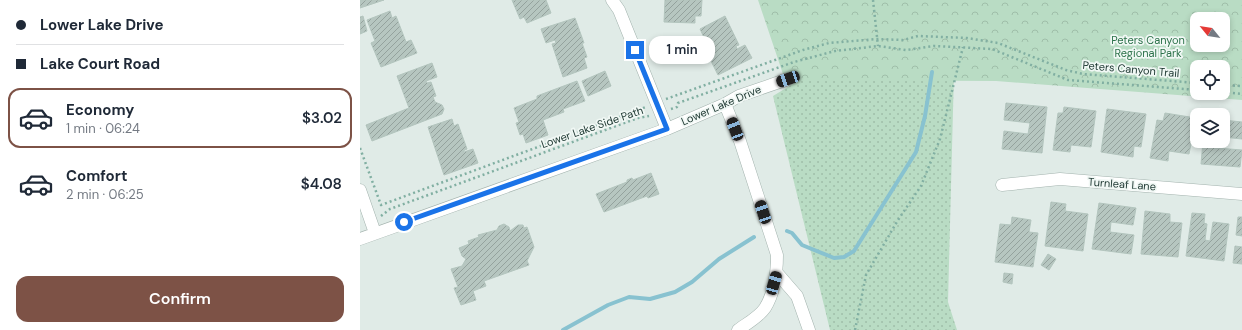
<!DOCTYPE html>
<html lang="en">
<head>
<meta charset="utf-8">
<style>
	:root { --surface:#fff; --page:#f6f6f7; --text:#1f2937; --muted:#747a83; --line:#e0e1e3; --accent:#7d5246 }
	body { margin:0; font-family:"DM Sans",sans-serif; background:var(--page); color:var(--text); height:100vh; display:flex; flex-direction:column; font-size:15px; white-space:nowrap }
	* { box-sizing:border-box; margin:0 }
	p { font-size:13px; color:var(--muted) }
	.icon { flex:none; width:22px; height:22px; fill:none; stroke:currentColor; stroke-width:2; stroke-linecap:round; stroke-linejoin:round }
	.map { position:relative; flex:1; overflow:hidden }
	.details { display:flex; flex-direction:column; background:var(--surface); width:360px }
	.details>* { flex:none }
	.top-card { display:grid; align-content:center; height:88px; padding:0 16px; background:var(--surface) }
	.needle { width:26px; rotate:300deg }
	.controls { position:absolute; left:830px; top:12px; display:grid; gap:8px }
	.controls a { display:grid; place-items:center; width:40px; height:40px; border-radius:8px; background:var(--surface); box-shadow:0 2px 6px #0003; font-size:20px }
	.end { position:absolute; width:18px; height:18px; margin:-9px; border:5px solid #1a73e8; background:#fff; box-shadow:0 0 0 2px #fff }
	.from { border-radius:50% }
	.bubble { position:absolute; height:28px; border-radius:12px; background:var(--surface); box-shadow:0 2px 6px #0003; font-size:13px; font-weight:600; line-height:28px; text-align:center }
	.car { position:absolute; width:12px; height:24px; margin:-12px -6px; border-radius:5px; box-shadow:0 0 3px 1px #0007; background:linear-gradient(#222 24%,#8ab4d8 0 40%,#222 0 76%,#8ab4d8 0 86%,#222 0) }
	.top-card b { display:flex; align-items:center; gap:14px; height:38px; font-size:15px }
	.top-card b+b { border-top:1px solid var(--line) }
	.top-card i { width:10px; height:10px; background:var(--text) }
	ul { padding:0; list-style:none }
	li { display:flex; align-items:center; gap:12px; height:60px; margin:0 8px 6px; padding:0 8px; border:2px solid transparent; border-radius:12px }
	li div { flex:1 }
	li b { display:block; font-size:15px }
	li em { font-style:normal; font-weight:600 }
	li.selected { border-color:var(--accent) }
	li>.icon { width:36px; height:36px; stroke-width:1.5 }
	.cta { display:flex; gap:8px; margin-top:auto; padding:8px 16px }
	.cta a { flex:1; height:46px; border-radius:12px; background:var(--accent); color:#fff; font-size:16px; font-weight:600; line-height:46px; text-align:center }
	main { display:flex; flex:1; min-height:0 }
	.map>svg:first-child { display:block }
	.grass { fill:url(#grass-dots); fill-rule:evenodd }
	.park { fill:url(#park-crowns); fill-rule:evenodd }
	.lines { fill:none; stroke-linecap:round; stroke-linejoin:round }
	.stream { stroke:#88c2d0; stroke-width:4 }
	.building { fill:url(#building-hatch); stroke:#b3c5be }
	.minor-casing { stroke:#a3b3ae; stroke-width:13 }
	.path { stroke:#81afa2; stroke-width:2.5; stroke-dasharray:2 3; stroke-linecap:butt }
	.minor { stroke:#fff; stroke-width:12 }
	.route { stroke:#1a73e8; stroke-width:5 }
	.labels { text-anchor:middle; stroke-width:3.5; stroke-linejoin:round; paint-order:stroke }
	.park-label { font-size:11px; fill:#2c724a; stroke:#f1f8f5 }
	.street-label { font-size:11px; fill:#213b35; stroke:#f1f8f5 }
</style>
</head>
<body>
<main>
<section class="details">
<div class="top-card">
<b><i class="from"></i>Lower Lake Drive</b>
<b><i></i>Lake Court Road</b>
</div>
<ul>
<li class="selected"><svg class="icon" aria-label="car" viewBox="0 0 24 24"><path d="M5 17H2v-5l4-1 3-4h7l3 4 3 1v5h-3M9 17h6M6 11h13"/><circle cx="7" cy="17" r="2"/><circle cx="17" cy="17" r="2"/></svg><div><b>Economy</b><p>1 min · 06:24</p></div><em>$3.02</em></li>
<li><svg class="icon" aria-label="car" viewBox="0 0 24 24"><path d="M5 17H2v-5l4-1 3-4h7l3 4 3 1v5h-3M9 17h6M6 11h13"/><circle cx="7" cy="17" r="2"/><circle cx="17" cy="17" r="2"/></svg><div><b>Comfort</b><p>2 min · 06:25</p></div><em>$4.08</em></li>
</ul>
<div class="cta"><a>Confirm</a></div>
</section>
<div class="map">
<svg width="882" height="330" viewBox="0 0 882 330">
	<defs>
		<pattern id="grass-dots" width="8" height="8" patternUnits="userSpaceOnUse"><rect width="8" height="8" fill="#b9dcc4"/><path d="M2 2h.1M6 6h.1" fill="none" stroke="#9fbea9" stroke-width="1.8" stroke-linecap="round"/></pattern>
		<pattern id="park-crowns" width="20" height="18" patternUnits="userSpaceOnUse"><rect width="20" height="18" fill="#b9dcc4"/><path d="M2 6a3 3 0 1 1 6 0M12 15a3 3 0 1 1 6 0" fill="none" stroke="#9fbea9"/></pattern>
		<pattern id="building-hatch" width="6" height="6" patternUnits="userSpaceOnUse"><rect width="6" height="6" fill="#b6c6c0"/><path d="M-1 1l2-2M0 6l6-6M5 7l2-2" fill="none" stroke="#94a29d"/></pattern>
	</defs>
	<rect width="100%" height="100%" fill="#e0ebe7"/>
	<path class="grass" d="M 410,0 L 882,0 L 882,73 L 863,71 L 863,67 L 837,67 L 595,34 L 588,302 L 597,330 L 470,330 L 413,96 L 446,76 ZM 837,19 L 863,19 L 863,45 L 837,45 Z"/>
	<path class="park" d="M 398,0 L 882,0 L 882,100 L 636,81 L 425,80 ZM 837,19 L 863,19 L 863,45 L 837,45 ZM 837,67 L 863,67 L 863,93 L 837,93 Z"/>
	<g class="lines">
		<path class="stream" d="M 427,231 L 432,233 L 442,245 L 474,258 L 484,257 L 494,251 L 556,152 L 565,116 L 572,72
			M 203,330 L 248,305 L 269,297 L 290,299 L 315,292 L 332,282 L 359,259 L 394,237"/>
	</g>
	<path class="building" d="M 0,0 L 24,0 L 0,8 Z
		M 152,0 L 186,0 L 191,13 L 167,23 L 164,17 L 160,19 Z
		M 305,0 L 342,0 L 341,16 L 335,16 L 335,23 L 304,22 Z
		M 30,11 L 32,18 L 36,16 L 46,42 L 51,40 L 57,53 L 21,67 L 11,43 L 15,41 L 7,20 Z
		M 3,16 L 7,31 L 0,34 L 0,17 Z
		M 365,16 L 379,45 L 376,46 L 377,49 L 385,45 L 392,58 L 358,75 L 346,51 L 350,50 L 340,29 Z
		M 215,18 L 224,43 L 222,43 L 227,57 L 224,58 L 227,68 L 203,77 L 192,44 L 196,43 L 195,40 L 186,43 L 181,29 Z
		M 72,63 L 77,77 L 66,81 L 67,83 L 71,82 L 76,96 L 73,97 L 75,102 L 82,105 L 84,109 L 82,114 L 12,141 L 6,125 L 49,108 L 37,76 Z
		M 245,71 L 251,86 L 228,96 L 222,81 Z
		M 217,81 L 225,101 L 203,109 L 204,112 L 183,120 L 188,135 L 166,143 L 163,134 L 160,135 L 156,123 L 159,122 L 154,108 L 177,99 L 177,96 Z
		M 646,103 L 687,107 L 682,153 L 642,149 L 644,131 L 668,134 L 670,123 L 644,120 Z
		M 704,107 L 736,111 L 731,147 L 711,145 L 710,152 L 693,150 L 698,113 L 703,113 Z
		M 747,109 L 786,114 L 781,147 L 774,146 L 773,157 L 741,152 Z
		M 805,113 L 836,118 L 829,154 L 809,151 L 808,161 L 790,158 L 797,120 L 803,121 Z
		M 92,119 L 94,126 L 98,124 L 107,149 L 103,151 L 104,152 L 113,149 L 118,163 L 84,175 L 68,127 Z
		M 863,120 L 882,122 L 882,139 L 863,137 Z
		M 843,141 L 858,141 L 857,148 L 882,150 L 880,167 L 841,164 Z
		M 291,173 L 299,194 L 288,198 L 287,196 L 244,212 L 236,194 L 267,182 L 267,180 L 272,178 L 273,180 Z
		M 691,202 L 706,204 L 705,211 L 728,214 L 723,251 L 685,246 Z
		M 739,203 L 776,208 L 773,225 L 751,222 L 750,232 L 774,235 L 771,254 L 732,249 Z
		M 785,211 L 810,214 L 810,222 L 822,223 L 818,257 L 781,254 Z
		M 832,213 L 845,214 L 844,223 L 847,224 L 845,240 L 850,241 L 853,222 L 869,224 L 864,261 L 826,256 Z
		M 652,217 L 671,220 L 669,232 L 678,233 L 673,267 L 635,262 L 640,224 L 651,225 Z
		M 878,217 L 882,217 L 882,236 L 876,235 Z
		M 144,224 L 149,227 L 150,231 L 158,225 L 163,225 L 164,228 L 167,227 L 174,247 L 167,261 L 169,265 L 124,281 L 126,286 L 113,291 L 116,300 L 101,305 L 94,288 L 98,287 L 91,269 L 102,266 L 106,259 L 102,256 L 99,248 L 109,244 L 108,241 L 119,237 L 118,235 L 137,230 L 139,226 Z
		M 875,246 L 882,247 L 882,264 L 873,263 Z
		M 688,254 L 696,259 L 689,270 L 681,265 Z
		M 644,273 L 653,274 L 652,284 L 643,282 Z"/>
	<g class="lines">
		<g class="minor-casing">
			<path id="minor" d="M 252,0 L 259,10 L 307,129
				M 365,104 L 380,141 L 417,255 C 417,273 415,292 405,308 C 399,317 386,324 378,330
				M 642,185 L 700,179 L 882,194
				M 0,190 L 15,233
				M 0,239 L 307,129 L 365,104 L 379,96 L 428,79
				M 417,273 L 437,296 L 449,330"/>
		</g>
		<path class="path" d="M 513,0 L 518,46
			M 863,85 L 882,86
			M 863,92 L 882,94
			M 306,99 L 443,50 L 469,43 L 517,39 L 543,40 L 558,36 L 607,38 L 638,43 L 706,70 L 723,74 L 837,83
			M 311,109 L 317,107 L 318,103 L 434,62 L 475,51 L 518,46 L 546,50 L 574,46 L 632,49 L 708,80 L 837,90
			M 0,148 L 21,205 L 286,107
			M 21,216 L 30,209 L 278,118 L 289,116
			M 495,330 L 506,275 L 538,220 L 561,186 L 580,139 L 603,47"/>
		<use href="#minor" class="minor"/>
	</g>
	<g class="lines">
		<path class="route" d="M 44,222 L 307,129 L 275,50"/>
	</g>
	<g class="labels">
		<g class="park-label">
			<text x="788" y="44">Peters Canyon<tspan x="788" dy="13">Regional Park</tspan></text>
		</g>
		<g class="street-label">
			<text transform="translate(771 69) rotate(5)" y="4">Peters Canyon Trail</text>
			<text transform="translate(361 105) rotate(-23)" y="4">Lower Lake Drive</text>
			<text transform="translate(232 127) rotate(-19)" y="4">Lower Lake Side Path</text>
			<text transform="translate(762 184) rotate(4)" y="4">Turnleaf Lane</text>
		</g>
	</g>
</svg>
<div class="controls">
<a><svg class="needle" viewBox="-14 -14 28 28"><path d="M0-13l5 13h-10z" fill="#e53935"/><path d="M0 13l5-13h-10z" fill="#747a83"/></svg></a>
<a><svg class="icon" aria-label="locate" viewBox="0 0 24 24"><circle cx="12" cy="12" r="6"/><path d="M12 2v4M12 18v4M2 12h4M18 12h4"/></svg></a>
<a><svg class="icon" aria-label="layers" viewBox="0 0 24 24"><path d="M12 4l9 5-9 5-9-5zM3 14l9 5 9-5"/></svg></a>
</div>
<i class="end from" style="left:44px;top:222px"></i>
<i class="end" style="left:275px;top:50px"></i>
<div class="bubble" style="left:289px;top:36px;width:66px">1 min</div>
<i class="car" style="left:428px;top:79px;rotate:251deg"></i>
<i class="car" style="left:375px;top:129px;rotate:339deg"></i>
<i class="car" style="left:403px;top:212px;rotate:342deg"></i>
<i class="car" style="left:414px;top:283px;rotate:16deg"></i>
</div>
</main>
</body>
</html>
